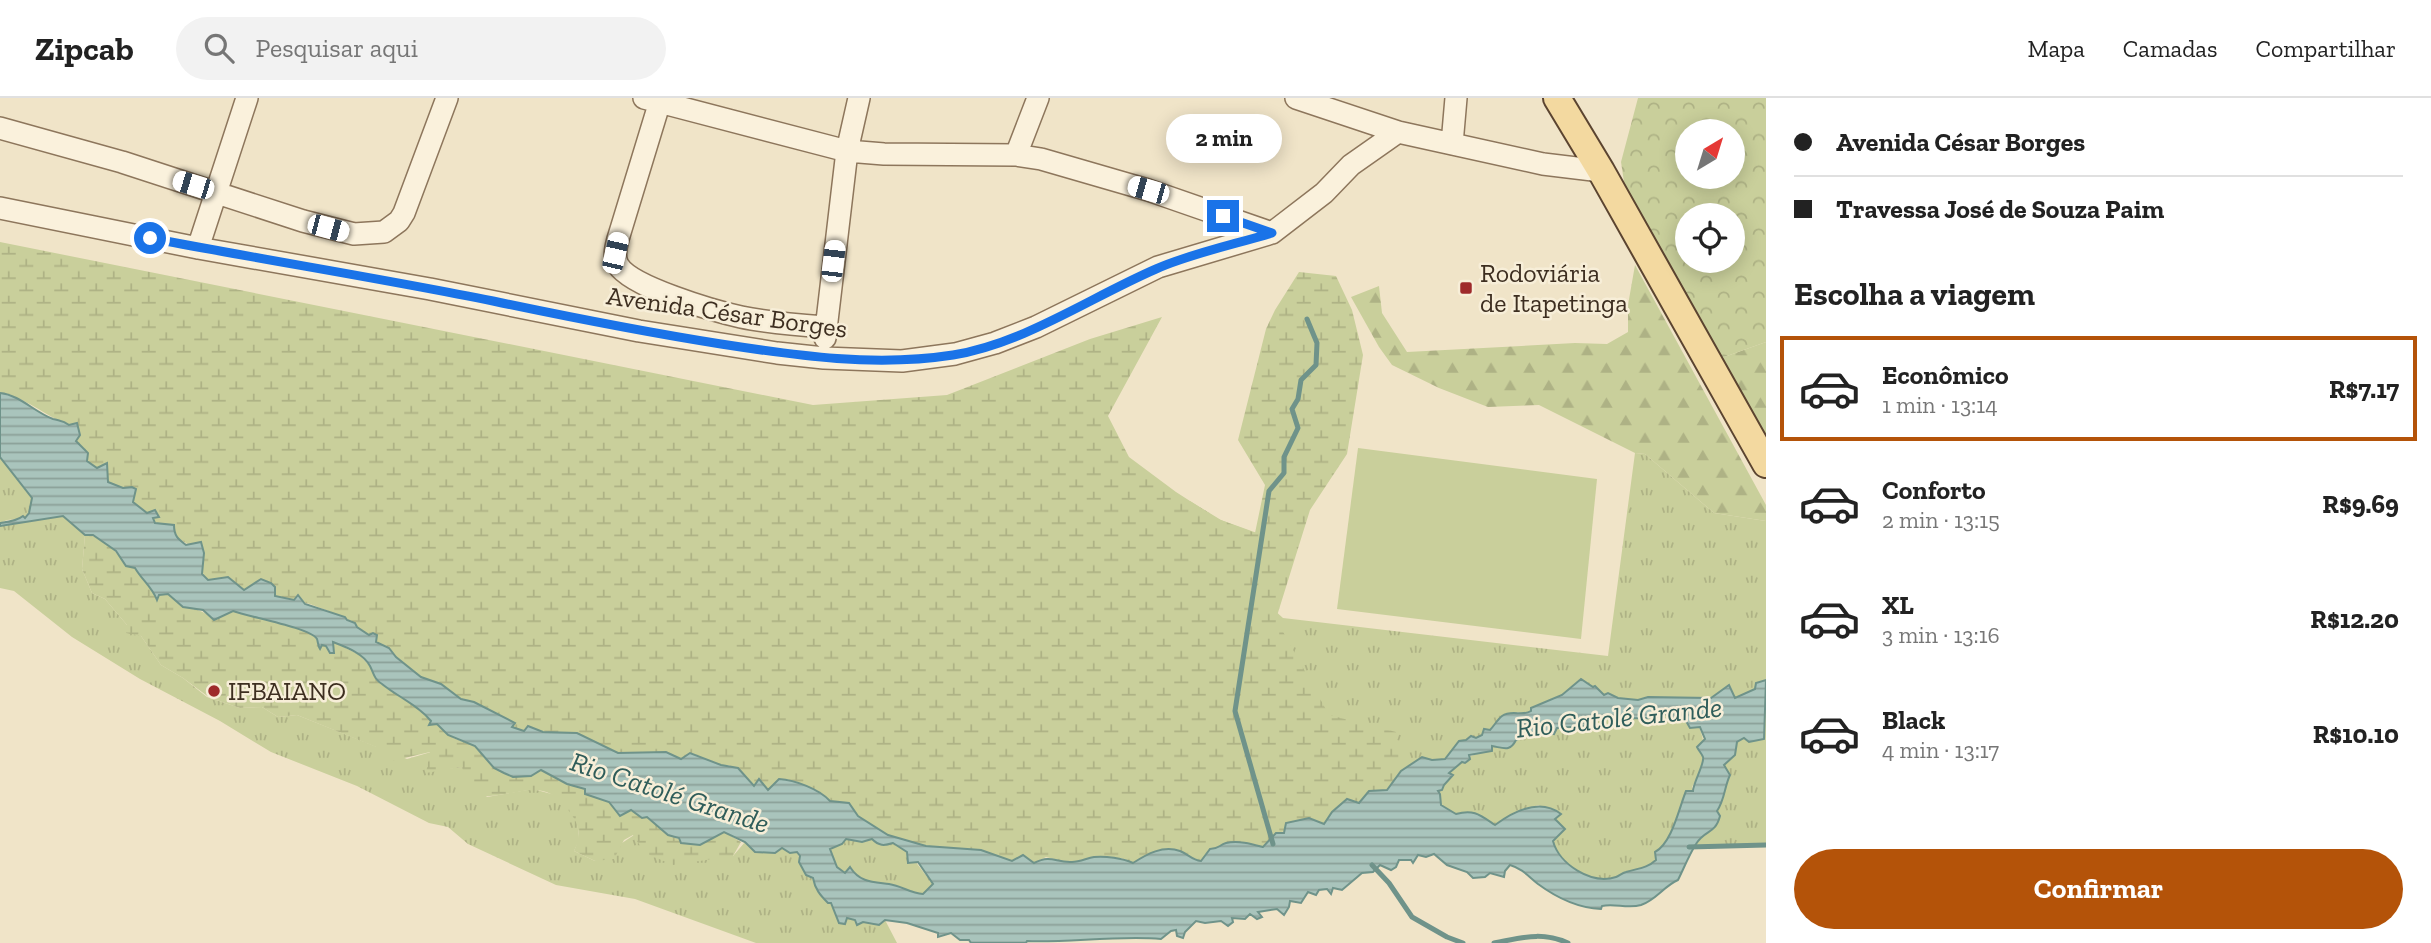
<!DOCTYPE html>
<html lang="pt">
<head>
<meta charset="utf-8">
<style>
	:root { --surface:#fff; --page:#f2f2f2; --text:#222; --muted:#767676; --line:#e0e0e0; --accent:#b45309 }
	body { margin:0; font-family:"Zilla Slab",serif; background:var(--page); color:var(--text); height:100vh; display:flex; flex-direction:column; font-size:26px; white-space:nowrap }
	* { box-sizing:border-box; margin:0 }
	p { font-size:23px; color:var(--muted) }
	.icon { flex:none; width:38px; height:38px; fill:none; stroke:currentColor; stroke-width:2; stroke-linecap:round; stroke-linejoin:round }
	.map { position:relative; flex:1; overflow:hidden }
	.sheet { display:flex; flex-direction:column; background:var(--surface); width:665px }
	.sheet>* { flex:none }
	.hud { display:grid; align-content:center; height:154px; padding:0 28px; background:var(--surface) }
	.needle { width:46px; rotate:38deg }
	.tools { position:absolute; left:1675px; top:21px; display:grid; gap:14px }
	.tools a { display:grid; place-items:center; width:70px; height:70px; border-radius:50%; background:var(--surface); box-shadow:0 4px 18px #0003; font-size:35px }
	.end { position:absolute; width:32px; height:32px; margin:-16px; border:9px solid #1a73e8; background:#fff; box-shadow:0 0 0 4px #fff }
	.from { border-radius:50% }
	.bubble { position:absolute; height:49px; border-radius:24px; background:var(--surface); box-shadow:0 4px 18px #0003; font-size:23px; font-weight:700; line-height:49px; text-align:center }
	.car { position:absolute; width:21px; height:42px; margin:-21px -10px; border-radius:9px; box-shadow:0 0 5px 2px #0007; background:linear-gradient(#fff 24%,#345 0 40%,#fff 0 76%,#345 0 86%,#fff 0) }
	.hud b { display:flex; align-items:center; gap:24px; height:66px; font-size:26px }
	.hud b+b { border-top:2px solid var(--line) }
	.hud i { width:18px; height:18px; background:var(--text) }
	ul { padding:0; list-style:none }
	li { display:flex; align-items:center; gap:21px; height:105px; margin:0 14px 10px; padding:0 14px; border:4px solid transparent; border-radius:0px }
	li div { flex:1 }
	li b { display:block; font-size:26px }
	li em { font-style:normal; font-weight:700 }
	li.active { border-color:var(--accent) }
	li>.icon { width:63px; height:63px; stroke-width:1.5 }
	h2 { padding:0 28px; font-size:32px; line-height:84px }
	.action { display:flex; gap:14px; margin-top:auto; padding:14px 28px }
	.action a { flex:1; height:80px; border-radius:42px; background:var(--accent); color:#fff; font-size:28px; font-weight:700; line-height:80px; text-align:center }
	header { display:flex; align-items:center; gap:42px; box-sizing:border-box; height:98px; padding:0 35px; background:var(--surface); border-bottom:2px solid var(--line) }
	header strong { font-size:33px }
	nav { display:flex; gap:38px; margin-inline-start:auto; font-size:24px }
	.search { width:490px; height:63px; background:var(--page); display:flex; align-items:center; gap:18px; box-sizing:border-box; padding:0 24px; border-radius:38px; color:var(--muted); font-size:26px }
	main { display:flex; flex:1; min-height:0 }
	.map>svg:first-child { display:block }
	.grass { fill:url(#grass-tufts) }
	.forest { fill:url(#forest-firs) }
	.wetland { fill:url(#wetland-marsh) }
	.park { fill:url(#park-crowns); fill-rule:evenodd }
	.pitch { fill:#c9cf9b }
	.water { fill:url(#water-rules); stroke:#6f938a; stroke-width:2; fill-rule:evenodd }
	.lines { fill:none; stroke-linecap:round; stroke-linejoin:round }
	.stream { stroke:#6f938a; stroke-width:5 }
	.minor-casing { stroke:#8d765c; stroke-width:24 }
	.major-casing { stroke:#5b4430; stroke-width:30 }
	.minor { stroke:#faf1dc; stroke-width:21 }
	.major { stroke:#f3d9a0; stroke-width:26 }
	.route { stroke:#1a73e8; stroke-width:9 }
	.poi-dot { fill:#9e2a2b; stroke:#f7eed8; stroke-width:2.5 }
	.labels { text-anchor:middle; stroke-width:5; stroke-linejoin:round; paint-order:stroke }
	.poi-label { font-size:26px; fill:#3d2e20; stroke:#f7eed8; text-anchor:start }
	.street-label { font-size:26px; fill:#3d2e20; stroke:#f7eed8 }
	.water-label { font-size:28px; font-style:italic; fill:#2f5d5a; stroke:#f7eed8 }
</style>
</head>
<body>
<header>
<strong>Zipcab</strong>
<div class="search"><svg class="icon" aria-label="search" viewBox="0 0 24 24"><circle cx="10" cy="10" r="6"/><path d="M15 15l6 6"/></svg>Pesquisar aqui</div>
<nav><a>Mapa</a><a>Camadas</a><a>Compartilhar</a></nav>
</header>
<main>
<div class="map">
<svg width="1766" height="845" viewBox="0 0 1766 845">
	<defs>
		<pattern id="grass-tufts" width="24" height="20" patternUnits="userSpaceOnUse" patternTransform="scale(1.75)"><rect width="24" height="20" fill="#c9cf9b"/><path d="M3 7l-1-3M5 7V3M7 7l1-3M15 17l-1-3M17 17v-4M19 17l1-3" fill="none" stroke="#aeb285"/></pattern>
		<pattern id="forest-firs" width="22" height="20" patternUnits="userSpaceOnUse" patternTransform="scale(1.75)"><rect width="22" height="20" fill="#c9cf9b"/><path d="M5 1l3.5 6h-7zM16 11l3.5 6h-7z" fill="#aeb285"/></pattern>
		<pattern id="wetland-marsh" width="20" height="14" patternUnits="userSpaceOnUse" patternTransform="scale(1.75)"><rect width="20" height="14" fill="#c9cf9b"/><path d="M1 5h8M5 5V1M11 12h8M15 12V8" fill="none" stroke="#aeb285"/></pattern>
		<pattern id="park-crowns" width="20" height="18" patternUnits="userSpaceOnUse" patternTransform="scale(1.75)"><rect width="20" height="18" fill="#c9cf9b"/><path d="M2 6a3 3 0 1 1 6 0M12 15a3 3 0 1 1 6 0" fill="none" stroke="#aeb285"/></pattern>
		<pattern id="water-rules" width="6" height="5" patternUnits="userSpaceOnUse" patternTransform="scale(1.75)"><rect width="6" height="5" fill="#a9c4bc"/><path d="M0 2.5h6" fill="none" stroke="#8ba098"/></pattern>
	</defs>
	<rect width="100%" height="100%" fill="#f0e4c8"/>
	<path class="grass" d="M 1635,355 L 1645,356 L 1714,415 L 1766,423 L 1766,582 L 1756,585 L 1755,591 L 1734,600 L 1722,594 L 1711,600 L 1648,599 L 1638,602 L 1618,600 L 1608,595 L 1604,597 L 1580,581 L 1562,597 L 1532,610 L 1531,613 L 1525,617 L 1518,614 L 1476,640 L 1459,643 L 1445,661 L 1432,662 L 1421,660 L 1401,673 L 1393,682 L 1276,735 L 1263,749 L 1163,742 L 1190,403 L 1221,422 L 1257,435 L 1253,493 L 1283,520 L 1608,558 Z
		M 0,359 L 32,400 L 29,415 L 25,420 L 7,422 L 0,425 Z
		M 63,418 L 85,437 L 82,471 L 92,495 L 105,501 L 127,527 L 141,538 L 161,567 L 183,580 L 207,599 L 240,610 L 262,609 L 278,619 L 297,617 L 407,661 L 431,654 L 436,672 L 462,669 L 487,699 L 533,691 L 559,698 L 577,721 L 579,742 L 574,753 L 595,763 L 634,737 L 733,758 L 745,744 L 755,754 L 775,755 L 782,750 L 797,754 L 806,777 C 823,785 832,808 839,825 L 846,820 L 863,824 L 885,822 L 897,845 L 756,845 L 635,801 L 556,787 L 468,746 L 448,729 L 429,725 L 357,688 L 271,654 L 220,623 L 140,581 L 72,539 L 14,493 L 0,490 L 0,428 Z
		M 1766,606 L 1766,747 L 1682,749 L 1731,645 Z
		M 1662,615 L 1699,629 C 1708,649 1703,670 1692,689 L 1693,693 L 1684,698 C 1682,711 1675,724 1670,736 C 1666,745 1657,752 1656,762 C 1646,771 1638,770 1626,774 C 1622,775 1619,778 1616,779 C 1591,787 1559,766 1553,743 L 1559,738 L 1558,726 L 1539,707 L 1527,710 L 1495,727 C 1480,717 1474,711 1456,716 L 1440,707 L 1441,700 L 1438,693 L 1453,678 L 1449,675 C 1459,660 1474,656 1491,653 L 1492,648 L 1498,649 L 1540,633 L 1554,636 L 1557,630 L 1585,628 L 1588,621 L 1649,620 L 1658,622 Z
		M 846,741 C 851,742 858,744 863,744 C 872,743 864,741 873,741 C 906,742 915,765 933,786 L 923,796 C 910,795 902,789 890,787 C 871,783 867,785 849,772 L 845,775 L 837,769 L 830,751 L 842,746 Z"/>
	<path class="forest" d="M 1635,167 L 1766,407 L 1766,423 L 1714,415 L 1645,356 L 1635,355 L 1539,307 L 1488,309 L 1439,290 L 1392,267 L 1379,249 L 1351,199 L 1379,188 L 1382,215 L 1407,254 L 1575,245 L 1607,246 L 1628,234 L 1628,207 Z
		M 1766,244 L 1766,344 L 1713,263 Z"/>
	<path class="wetland" d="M 0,144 L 813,307 L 947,297 L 1090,241 L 1162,219 L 1108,318 L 1129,359 L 1176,394 L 1218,421 L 1255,435 L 1265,387 L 1238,342 L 1266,231 L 1275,212 L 1299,174 L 1336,178 L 1352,212 L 1363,257 L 1347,356 L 1310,412 L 1276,521 L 1329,617 L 1396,634 L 1401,673 L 1387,692 L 1369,693 L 1359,705 L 1347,701 L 1332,714 L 1324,726 L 1276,735 L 1263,749 C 1242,744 1215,746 1201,763 L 1133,765 L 1121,760 L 1108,761 L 1097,758 L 1070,765 L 1046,759 L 1034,765 L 1012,763 L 981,752 L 926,748 L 888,737 L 858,718 L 849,705 L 830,703 L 768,692 L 759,681 L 755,688 L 729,667 L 721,667 L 690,655 L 681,661 L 666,654 L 618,655 L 577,635 L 520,633 L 512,629 L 514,625 L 474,604 L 461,601 L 441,586 L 421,579 L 396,559 L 389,550 L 376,544 L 373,535 L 369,537 L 344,519 L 310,506 L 274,498 L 254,487 L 244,492 L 219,480 L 208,482 L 202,476 L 204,455 L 177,440 L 170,428 L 155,425 L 132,404 L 132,389 L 123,390 L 108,384 L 107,366 L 97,370 L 87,363 L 69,327 C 47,319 22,297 0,295 Z
		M 85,437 C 103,437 117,454 126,468 L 135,470 C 142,482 152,489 158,501 L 159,497 L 168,496 C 182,511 198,508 214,521 L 233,513 C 256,522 282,523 304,532 C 313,535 318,545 326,548 L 333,544 L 358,556 L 369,567 L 381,586 L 424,614 L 431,623 L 429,627 L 437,626 L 453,640 L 475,648 L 485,658 L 541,671 L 567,686 L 586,691 L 585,696 L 631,712 L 642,720 L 647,719 L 668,737 L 691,746 L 724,734 L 741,744 L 733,758 L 673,767 L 645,755 L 633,737 L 624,742 L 614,761 L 595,763 L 574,753 C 581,737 580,727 569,713 C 544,679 524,696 490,698 C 483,699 476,694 469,692 L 462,669 L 426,675 L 430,654 L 392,663 L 376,649 L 297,617 L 278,619 L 262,609 L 240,610 L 210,600 L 183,580 L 161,567 L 141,538 L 126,535 L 127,527 L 105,501 L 92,495 L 82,471 Z"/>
	<path class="park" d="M 1638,0 L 1766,0 L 1766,244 L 1713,263 L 1629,117 L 1621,64 ZM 1687,33 L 1732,33 L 1732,79 L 1687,79 ZM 1687,117 L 1732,117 L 1732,163 L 1687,163 Z"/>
	<path class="pitch" d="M 1358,350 L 1597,381 L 1581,541 L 1337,511 Z"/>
	<path class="water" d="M 0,295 C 20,297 34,314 53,321 C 60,323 63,322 69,327 L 77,325 L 80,337 L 76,343 L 88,355 L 87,363 L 97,370 L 107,365 L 108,384 L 123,390 L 132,389 L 136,391 L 133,404 L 147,415 L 155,412 L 159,419 L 153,420 L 155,425 L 174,427 C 174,438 178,441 186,447 L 201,444 L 204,455 L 202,476 L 208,482 L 228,479 L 244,492 L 261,481 L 271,485 L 275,489 L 275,498 L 294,502 L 298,497 L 305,506 L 345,519 L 347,522 L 355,525 L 357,529 L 369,537 L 373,535 L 377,537 L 376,544 L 389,550 L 396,559 L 421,579 L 441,586 L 461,601 L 474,604 L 515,625 L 512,629 L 524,633 L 528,628 L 543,634 L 577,635 L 618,655 L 666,654 L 681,661 L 690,655 L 721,667 L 738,670 L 754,688 L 759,681 L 768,692 L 779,681 C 795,682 819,691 830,703 L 849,705 L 858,718 L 888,737 L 926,748 L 981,752 L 1012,763 L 1023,757 L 1034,765 C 1052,756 1055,765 1072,764 C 1080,764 1087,760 1094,759 C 1106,758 1122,760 1133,765 C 1147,756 1163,747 1180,753 C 1188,756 1192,762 1201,763 L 1210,751 C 1219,751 1219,747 1226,745 C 1238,742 1252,746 1263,749 L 1276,735 L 1284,735 L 1286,725 L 1309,720 L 1324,726 L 1332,714 L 1347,701 L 1359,705 L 1369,693 L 1387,692 L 1401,673 L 1422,659 L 1432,662 L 1445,661 L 1459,643 L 1466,642 L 1471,638 L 1476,640 L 1482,637 L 1484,631 L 1490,632 C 1494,628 1497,622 1502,618 C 1512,611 1522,619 1531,613 L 1531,610 L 1562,597 L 1581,581 L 1593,589 L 1595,588 L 1604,597 L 1608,595 L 1618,600 L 1638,602 L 1648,599 L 1711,600 L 1729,587 L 1735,600 L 1755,591 L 1756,585 L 1766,582 L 1764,641 L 1749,644 L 1744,640 L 1737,644 L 1735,657 L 1724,667 L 1730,677 C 1724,690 1725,701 1717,713 L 1720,718 C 1715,737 1705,731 1696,746 C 1689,757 1684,770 1678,782 C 1664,788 1656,802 1641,807 C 1628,811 1614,805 1602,808 L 1601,811 C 1577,810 1557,800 1538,786 C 1528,778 1523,771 1510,767 L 1505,773 L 1504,779 L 1490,775 L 1485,779 L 1473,780 L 1467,774 L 1447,767 L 1434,756 L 1426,759 L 1418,757 L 1413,765 L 1411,762 L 1399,762 L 1396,769 L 1391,772 L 1380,767 L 1373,774 L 1362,775 L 1342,792 L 1333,790 L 1331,796 L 1327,791 L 1319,792 L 1316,797 L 1308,794 L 1301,805 L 1290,803 L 1289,809 L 1284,817 L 1277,811 L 1258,814 L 1262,819 L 1257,821 L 1250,816 L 1245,821 L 1232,820 L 1233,824 L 1228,828 L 1221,823 L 1205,825 L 1196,823 L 1185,834 L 1183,840 L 1177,838 L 1176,832 L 1171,833 L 1161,841 C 1121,837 1064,845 1027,843 L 1026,845 L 971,845 L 969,842 L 960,842 L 951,835 L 938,839 L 938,835 L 907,825 L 885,822 L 879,827 L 863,824 L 857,827 L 855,822 L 847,820 L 845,826 L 839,825 L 831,805 L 828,805 C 820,797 815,791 813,780 L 806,777 L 799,764 L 800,758 L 797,754 L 790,755 L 782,750 L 775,755 L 755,754 L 745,744 L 724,734 L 700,747 L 681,745 L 679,740 L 668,737 L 647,719 L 642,720 L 631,712 L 620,718 L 609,704 L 585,696 L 585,691 L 567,686 L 541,672 L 531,678 L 513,679 L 504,675 L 494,670 L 475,648 L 448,637 L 437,626 L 429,627 L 431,623 C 418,607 398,599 382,586 C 374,581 374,576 370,568 C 363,555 346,549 333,544 L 334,555 L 330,555 L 326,548 L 322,547 L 320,551 C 318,548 318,544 317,541 C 311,530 249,519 233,513 L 214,522 L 203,512 L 183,509 L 168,496 L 159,497 L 157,502 C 152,489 142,482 135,470 L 126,468 L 116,453 L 93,437 L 85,437 L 63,418 L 0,428 L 0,425 C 7,424 17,423 23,418 L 25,420 L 29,415 L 32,400 L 0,359 ZM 1663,616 L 1670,617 L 1675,623 L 1686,623 L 1690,630 L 1700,629 L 1705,641 L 1697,649 C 1699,653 1702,656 1703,659 C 1705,665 1693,685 1693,693 L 1686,693 C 1679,710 1672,745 1655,754 L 1656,762 C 1646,771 1638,770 1626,774 C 1622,775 1619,778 1616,779 C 1591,787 1559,766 1553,743 L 1565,731 L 1555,721 L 1561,716 C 1540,700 1514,713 1495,727 C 1480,717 1474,711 1456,716 L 1441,707 L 1440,696 L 1438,693 L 1442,692 L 1444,687 L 1453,677 L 1449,675 L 1462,664 L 1465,665 L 1470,661 L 1469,657 L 1492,653 L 1492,648 C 1504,650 1510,654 1516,642 L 1540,633 L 1554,636 L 1557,630 L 1585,628 L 1588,621 L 1649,620 L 1658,622 ZM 846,741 L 862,744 L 872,741 C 879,748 884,748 893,745 L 907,754 L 908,765 L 918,764 L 933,786 L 923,796 C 910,795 902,788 889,786 C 874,784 860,785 850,769 L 845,775 L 837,769 L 830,751 L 842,746 Z"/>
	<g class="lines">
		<path class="stream" d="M 1273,746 L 1235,613 L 1269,393 L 1284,375 L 1284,359 L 1298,330 L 1292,311 L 1298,301 L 1301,282 L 1316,267 L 1317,245 L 1307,221
			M 1689,749 L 1766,747
			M 1372,767 L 1389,785 L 1412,819 L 1447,839 L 1463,845
			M 1494,845 C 1522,840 1540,833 1568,845"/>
		<g class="minor-casing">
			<path id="minor" d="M 644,0 L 847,53 L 884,56 L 1016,57 L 1041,61 L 1148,92 L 1272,135
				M 661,0 L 618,141 C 616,149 613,158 618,167 C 631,189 714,213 741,219 C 769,225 798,227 826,229
				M 1296,0 L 1398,34 L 1543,66 L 1601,73
				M 0,30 L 122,64 L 303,123 L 354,136 L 384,134 L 399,123 L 404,115 L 447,0
				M 1452,46 L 1456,0
				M 1016,57 L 1038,0
				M 0,110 L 198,150 L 430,191 L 639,233 L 777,255 L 824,260 L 902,263 L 955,256 L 995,245 L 1036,229 L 1158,169 L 1272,135 L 1324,95 L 1351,67 L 1398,34
				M 198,150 L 247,0
				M 825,240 L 847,53 L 859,0"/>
		</g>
		<g class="major-casing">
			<path id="major" d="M 1557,0 L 1601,73 L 1766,366"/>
		</g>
		<use href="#minor" class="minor"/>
		<use href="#major" class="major"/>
	</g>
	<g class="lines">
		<path class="route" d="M 150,140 C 264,162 379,180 493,203 C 569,219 645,234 721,246 C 798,258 876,269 953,257 C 1025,245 1089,200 1156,171 C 1189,156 1236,146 1272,135 L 1223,118"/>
	</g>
	<g class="poi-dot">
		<rect x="1459" y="183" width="14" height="14" rx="3.5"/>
		<circle cx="214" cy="593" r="7"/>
	</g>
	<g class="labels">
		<g class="poi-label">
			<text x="1480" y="184">Rodoviária<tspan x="1480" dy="30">de Itapetinga</tspan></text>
			<text x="228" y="602">IFBAIANO</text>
		</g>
		<g class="street-label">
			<text transform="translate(727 214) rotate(8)" y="9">Avenida César Borges</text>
		</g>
		<g class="water-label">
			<text transform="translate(1619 619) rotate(-6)" y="10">Rio Catolé Grande</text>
			<text transform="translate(670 694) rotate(18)" y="10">Rio Catolé Grande</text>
		</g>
	</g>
</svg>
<div class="tools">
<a><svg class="needle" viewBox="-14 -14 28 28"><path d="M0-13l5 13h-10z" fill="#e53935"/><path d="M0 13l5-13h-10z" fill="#767676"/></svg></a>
<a><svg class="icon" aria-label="locate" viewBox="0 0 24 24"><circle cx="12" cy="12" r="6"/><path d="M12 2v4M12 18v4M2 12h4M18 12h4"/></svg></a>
</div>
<i class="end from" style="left:150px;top:140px"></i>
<i class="end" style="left:1223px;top:118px"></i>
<div class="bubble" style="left:1166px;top:16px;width:116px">2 min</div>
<i class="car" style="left:193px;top:87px;rotate:287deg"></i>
<i class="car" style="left:1148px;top:92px;rotate:286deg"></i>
<i class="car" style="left:328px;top:130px;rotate:105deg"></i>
<i class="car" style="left:615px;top:155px;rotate:13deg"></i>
<i class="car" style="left:833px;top:163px;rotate:7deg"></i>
</div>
<section class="sheet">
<div class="hud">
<b><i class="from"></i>Avenida César Borges</b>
<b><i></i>Travessa José de Souza Paim</b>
</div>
<h2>Escolha a viagem</h2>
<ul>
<li class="active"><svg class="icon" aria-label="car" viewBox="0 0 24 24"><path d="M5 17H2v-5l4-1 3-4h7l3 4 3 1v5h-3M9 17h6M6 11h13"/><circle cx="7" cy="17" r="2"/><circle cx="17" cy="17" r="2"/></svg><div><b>Econômico</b><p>1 min · 13:14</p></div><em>R$7.17</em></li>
<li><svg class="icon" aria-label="car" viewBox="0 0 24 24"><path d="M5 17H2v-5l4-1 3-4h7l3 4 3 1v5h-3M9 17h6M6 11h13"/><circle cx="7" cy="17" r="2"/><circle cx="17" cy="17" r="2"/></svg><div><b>Conforto</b><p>2 min · 13:15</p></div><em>R$9.69</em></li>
<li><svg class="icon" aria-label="car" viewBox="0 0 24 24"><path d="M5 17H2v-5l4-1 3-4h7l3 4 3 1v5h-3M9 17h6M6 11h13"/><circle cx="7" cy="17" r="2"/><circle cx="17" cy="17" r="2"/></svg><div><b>XL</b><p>3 min · 13:16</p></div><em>R$12.20</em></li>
<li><svg class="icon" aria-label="car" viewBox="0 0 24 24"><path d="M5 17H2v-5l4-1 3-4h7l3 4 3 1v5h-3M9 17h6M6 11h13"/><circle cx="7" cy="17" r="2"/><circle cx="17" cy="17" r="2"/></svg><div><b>Black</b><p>4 min · 13:17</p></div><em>R$10.10</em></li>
</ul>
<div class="action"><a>Confirmar</a></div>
</section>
</main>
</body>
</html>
